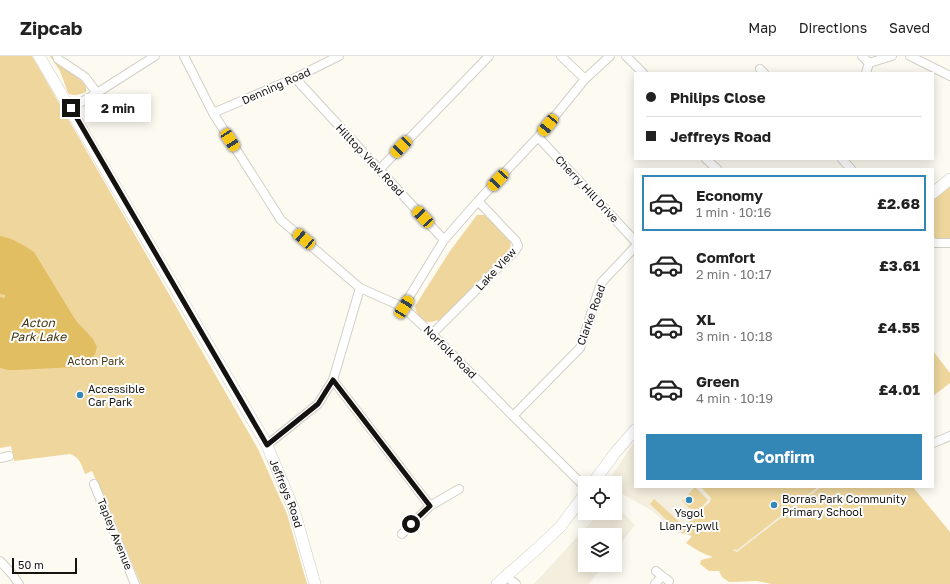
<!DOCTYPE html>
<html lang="en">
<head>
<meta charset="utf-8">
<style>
	:root { --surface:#fff; --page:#f2f2f2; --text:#222; --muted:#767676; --line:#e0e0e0; --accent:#3387b7 }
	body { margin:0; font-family:"Golos Text",sans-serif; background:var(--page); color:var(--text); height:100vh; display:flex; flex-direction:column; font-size:15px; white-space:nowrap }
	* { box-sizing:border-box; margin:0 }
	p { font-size:13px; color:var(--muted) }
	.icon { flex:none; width:22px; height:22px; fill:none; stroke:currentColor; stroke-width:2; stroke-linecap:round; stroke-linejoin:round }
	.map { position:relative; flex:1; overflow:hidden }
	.drawer { position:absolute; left:634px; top:112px; width:300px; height:320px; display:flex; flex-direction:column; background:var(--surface); border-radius:0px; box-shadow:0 2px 10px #0003 }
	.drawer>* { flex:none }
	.top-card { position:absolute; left:634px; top:16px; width:300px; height:88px; border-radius:0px; box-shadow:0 2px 10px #0003; display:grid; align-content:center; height:88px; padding:0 12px; background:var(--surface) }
	.buttons { position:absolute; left:578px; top:420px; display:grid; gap:8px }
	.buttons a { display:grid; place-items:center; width:44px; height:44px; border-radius:0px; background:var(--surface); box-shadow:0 2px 10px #0003; font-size:20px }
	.scale { position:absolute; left:12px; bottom:10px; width:65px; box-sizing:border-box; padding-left:4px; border:2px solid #141310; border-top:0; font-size:11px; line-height:14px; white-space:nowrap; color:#141310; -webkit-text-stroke:3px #fff; paint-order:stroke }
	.end { position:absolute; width:18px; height:18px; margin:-9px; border:5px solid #141310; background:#fff; box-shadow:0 0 0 2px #fff }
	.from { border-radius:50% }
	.bubble { position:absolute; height:28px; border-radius:0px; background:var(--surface); box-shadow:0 2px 10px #0003; font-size:13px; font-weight:700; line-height:28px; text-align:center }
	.car { position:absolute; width:12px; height:24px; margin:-12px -6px; border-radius:5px; box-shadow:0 0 3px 1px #0007; background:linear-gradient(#f5c518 24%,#345 0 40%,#f5c518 0 76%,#345 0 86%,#f5c518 0) }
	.top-card b { display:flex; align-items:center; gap:14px; height:38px; font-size:15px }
	.top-card b+b { border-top:1px solid var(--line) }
	.top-card i { width:10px; height:10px; background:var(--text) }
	ul { padding:7px 0 0; list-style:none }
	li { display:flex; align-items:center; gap:12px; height:56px; margin:0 8px 6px; padding:0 4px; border:2px solid transparent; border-radius:0px }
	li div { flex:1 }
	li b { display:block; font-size:15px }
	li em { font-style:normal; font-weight:700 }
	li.selected { border-color:var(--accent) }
	li>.icon { width:36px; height:36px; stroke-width:1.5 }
	.primary-button { display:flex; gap:8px; margin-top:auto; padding:8px 12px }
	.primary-button a { flex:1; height:46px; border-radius:0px; background:var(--accent); color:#fff; font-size:16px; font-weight:700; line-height:46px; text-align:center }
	header { display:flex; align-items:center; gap:24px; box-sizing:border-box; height:56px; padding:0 20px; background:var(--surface); border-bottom:1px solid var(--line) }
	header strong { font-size:19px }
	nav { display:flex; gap:22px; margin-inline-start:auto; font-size:14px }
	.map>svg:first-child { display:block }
	.built { fill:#f3eede }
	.green { fill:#eed69d }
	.water { fill:#e2be63 }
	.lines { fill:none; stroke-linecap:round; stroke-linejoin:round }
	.street-casing { stroke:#d2cfc6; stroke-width:10 }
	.secondary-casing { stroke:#d2cfc6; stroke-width:12 }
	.street { stroke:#fff; stroke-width:8 }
	.secondary { stroke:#fff; stroke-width:11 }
	.route { stroke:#141310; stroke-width:5 }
	.poi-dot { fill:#3387b7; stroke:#fff; stroke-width:1.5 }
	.labels { text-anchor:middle; stroke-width:4; stroke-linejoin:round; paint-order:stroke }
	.street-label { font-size:11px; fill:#141310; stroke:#fff }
	.park-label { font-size:11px; fill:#4b3d16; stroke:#fff }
	.poi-label { font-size:11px; fill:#141310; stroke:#fff; text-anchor:start }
	.water-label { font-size:12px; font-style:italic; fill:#42330b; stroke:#fff }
</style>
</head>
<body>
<header>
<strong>Zipcab</strong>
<nav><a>Map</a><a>Directions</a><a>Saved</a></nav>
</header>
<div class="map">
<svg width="950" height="528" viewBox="0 0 950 528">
	<rect width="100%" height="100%" fill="#fdfaf1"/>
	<path class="built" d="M 635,385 L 635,431 L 821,431 L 738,496 L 697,481 L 678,477 L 651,454 L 615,434 L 615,427 L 607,427 Z
		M 615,449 L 635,469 L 615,495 L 615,479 L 585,479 L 585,509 L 604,509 L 589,528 L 534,528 L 599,457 L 615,457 Z"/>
	<path class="green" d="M 0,0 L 32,0 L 258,393 L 287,458 L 307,528 L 141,528 L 92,415 L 85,418 C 82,410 80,401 70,398 L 14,405 L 11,390 L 0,392 Z
		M 50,0 L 53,0 L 57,5 L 84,27 L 86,31 L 86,36 C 80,38 74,41 68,37 L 60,15 Z
		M 950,129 L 950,182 C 945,183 938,185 933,182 L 933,143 Z
		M 477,159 L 486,159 L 509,182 L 511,188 L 509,195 L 439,266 L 437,264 C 435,265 433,266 430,266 C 423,267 415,257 415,250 L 450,195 Z
		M 933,295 L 950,317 L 950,327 L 933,340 Z
		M 695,431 L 708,444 L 695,458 L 682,445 Z
		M 701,431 L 818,431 L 737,494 L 734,493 L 733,494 L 737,496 L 821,431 L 913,431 L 950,476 L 950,528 L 772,528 L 757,525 L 729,526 L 722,521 L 719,515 L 709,515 L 700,508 L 701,504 L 713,501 C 703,498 695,493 686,487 L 692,480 L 687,478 L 679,476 L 650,448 L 654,443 L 684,470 L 710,446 L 711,442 Z"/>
	<path class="water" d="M 0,180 C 12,182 24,189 34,196 L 73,260 L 78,267 L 93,283 L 97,291 L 95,298 L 88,306 L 83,310 L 76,311 L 16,314 L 8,314 L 0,312 L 0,241 L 5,242 L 5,239 L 0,238 Z"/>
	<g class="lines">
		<g class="street-casing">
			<path id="street" d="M 57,0 L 58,3 L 85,21 L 97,37
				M 184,0 L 213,57 L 281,164 L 360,232 L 403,251 L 432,278 L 513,360 L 585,431
				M 561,0 L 585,23
				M 626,0 L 643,17
				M 862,0 L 869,7 L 866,17
				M 910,0 L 950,20
				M 869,7 L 892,0
				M 760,13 L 764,17
				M 295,22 L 444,184
				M 71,52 L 97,37 L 155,0
				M 213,57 L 295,22 L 339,0
				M 538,81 L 635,185
				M 706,103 L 717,113
				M 842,103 L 851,113
				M 379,114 L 489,0
				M 933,186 L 934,187 L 950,187
				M 403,251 L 444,184 L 478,145 L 538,81 L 585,23 L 610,0
				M 432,278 L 515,195 L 518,190 L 516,185 L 478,145
				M 333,324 L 430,450
				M 513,360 L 580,292 L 601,227 L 635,191
				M 933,387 L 950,380
				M 267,389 L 318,348 L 333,324 L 360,232
				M 0,402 L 9,400
				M 94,428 L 135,528
				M 402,478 L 430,450 L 459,433
				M 0,505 L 12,518 L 19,528
				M 506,520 L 516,528
				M 662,520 L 669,525
				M 655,528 L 662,520 L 656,515"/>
		</g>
		<g class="secondary-casing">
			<g id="secondary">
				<path id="s1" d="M 39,0 L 267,389 L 294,454 L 315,528"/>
				<path d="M 933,137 L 950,123"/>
				<path d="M 593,427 L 615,397 L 635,374"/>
				<path d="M 497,528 L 538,492 L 560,471 L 585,438"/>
			</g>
		</g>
		<use href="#street" class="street"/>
		<use href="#secondary" class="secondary"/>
	</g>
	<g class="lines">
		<path class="route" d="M 71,52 L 267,389 L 318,348 L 333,324 L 430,450 L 411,468"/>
	</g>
	<g class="poi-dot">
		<circle cx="80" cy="339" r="4"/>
		<circle cx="689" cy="444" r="4"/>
		<circle cx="774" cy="449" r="4"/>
	</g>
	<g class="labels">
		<g class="street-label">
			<text transform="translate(276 30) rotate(-24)" y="4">Denning Road</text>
			<text transform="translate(370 104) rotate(47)" y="4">Hilltop View Road</text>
			<text transform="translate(587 133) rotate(47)" y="4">Cherry Hill Drive</text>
			<text transform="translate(496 213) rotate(-47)" y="4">Lake View</text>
			<text transform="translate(591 259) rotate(-70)" y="4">Clarke Road</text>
			<text transform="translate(450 296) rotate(45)" y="4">Norfolk Road</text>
			<text dy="4" stroke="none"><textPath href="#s1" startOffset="503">Jeffreys Road</textPath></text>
			<text transform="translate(115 478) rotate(68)" y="4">Tapley Avenue</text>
		</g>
		<g class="park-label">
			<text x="96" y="309">Acton Park</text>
		</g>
		<g class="poi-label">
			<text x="88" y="337">Accessible<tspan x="88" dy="13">Car Park</tspan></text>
			<text x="782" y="447">Borras Park Community<tspan x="782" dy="13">Primary School</tspan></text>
			<text x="689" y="461" text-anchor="middle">Ysgol<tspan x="689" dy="13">Llan-y-pwll</tspan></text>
		</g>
		<g class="water-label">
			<text x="38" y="271">Acton<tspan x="38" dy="14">Park Lake</tspan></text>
		</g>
	</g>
</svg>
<div class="buttons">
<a><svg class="icon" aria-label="locate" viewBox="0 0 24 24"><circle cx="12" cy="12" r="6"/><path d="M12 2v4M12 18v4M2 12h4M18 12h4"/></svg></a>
<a><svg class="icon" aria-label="layers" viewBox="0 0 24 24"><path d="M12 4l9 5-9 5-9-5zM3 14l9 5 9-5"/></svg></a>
</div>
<div class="scale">50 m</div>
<i class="end from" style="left:411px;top:468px"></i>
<i class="end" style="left:71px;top:52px"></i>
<div class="bubble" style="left:85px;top:38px;width:66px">2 min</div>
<i class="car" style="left:548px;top:69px;rotate:219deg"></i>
<i class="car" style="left:230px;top:84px;rotate:147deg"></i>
<i class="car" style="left:401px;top:91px;rotate:224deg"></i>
<i class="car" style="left:498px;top:124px;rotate:223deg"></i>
<i class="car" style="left:423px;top:161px;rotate:317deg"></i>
<i class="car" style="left:304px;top:183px;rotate:310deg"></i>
<i class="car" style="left:404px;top:251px;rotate:32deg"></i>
<div class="top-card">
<b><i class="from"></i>Philips Close</b>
<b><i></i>Jeffreys Road</b>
</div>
<section class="drawer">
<ul>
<li class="selected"><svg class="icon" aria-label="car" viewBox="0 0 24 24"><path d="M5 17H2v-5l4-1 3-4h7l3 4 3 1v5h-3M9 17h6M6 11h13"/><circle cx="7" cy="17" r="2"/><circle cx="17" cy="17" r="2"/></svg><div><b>Economy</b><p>1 min · 10:16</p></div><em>£2.68</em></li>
<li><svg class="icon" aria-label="car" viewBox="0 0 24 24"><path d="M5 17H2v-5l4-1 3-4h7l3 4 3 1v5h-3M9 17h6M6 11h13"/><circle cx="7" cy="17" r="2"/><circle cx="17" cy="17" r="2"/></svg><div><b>Comfort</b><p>2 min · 10:17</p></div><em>£3.61</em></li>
<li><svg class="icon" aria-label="car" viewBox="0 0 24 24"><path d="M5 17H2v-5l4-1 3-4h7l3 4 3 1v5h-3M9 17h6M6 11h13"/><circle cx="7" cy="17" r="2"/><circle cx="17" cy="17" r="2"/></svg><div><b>XL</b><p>3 min · 10:18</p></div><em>£4.55</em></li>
<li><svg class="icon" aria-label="car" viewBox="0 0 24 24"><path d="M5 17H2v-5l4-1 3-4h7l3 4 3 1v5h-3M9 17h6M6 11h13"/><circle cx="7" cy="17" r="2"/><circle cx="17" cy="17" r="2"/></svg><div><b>Green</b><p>4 min · 10:19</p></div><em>£4.01</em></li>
</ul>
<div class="primary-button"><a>Confirm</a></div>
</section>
</div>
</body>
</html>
